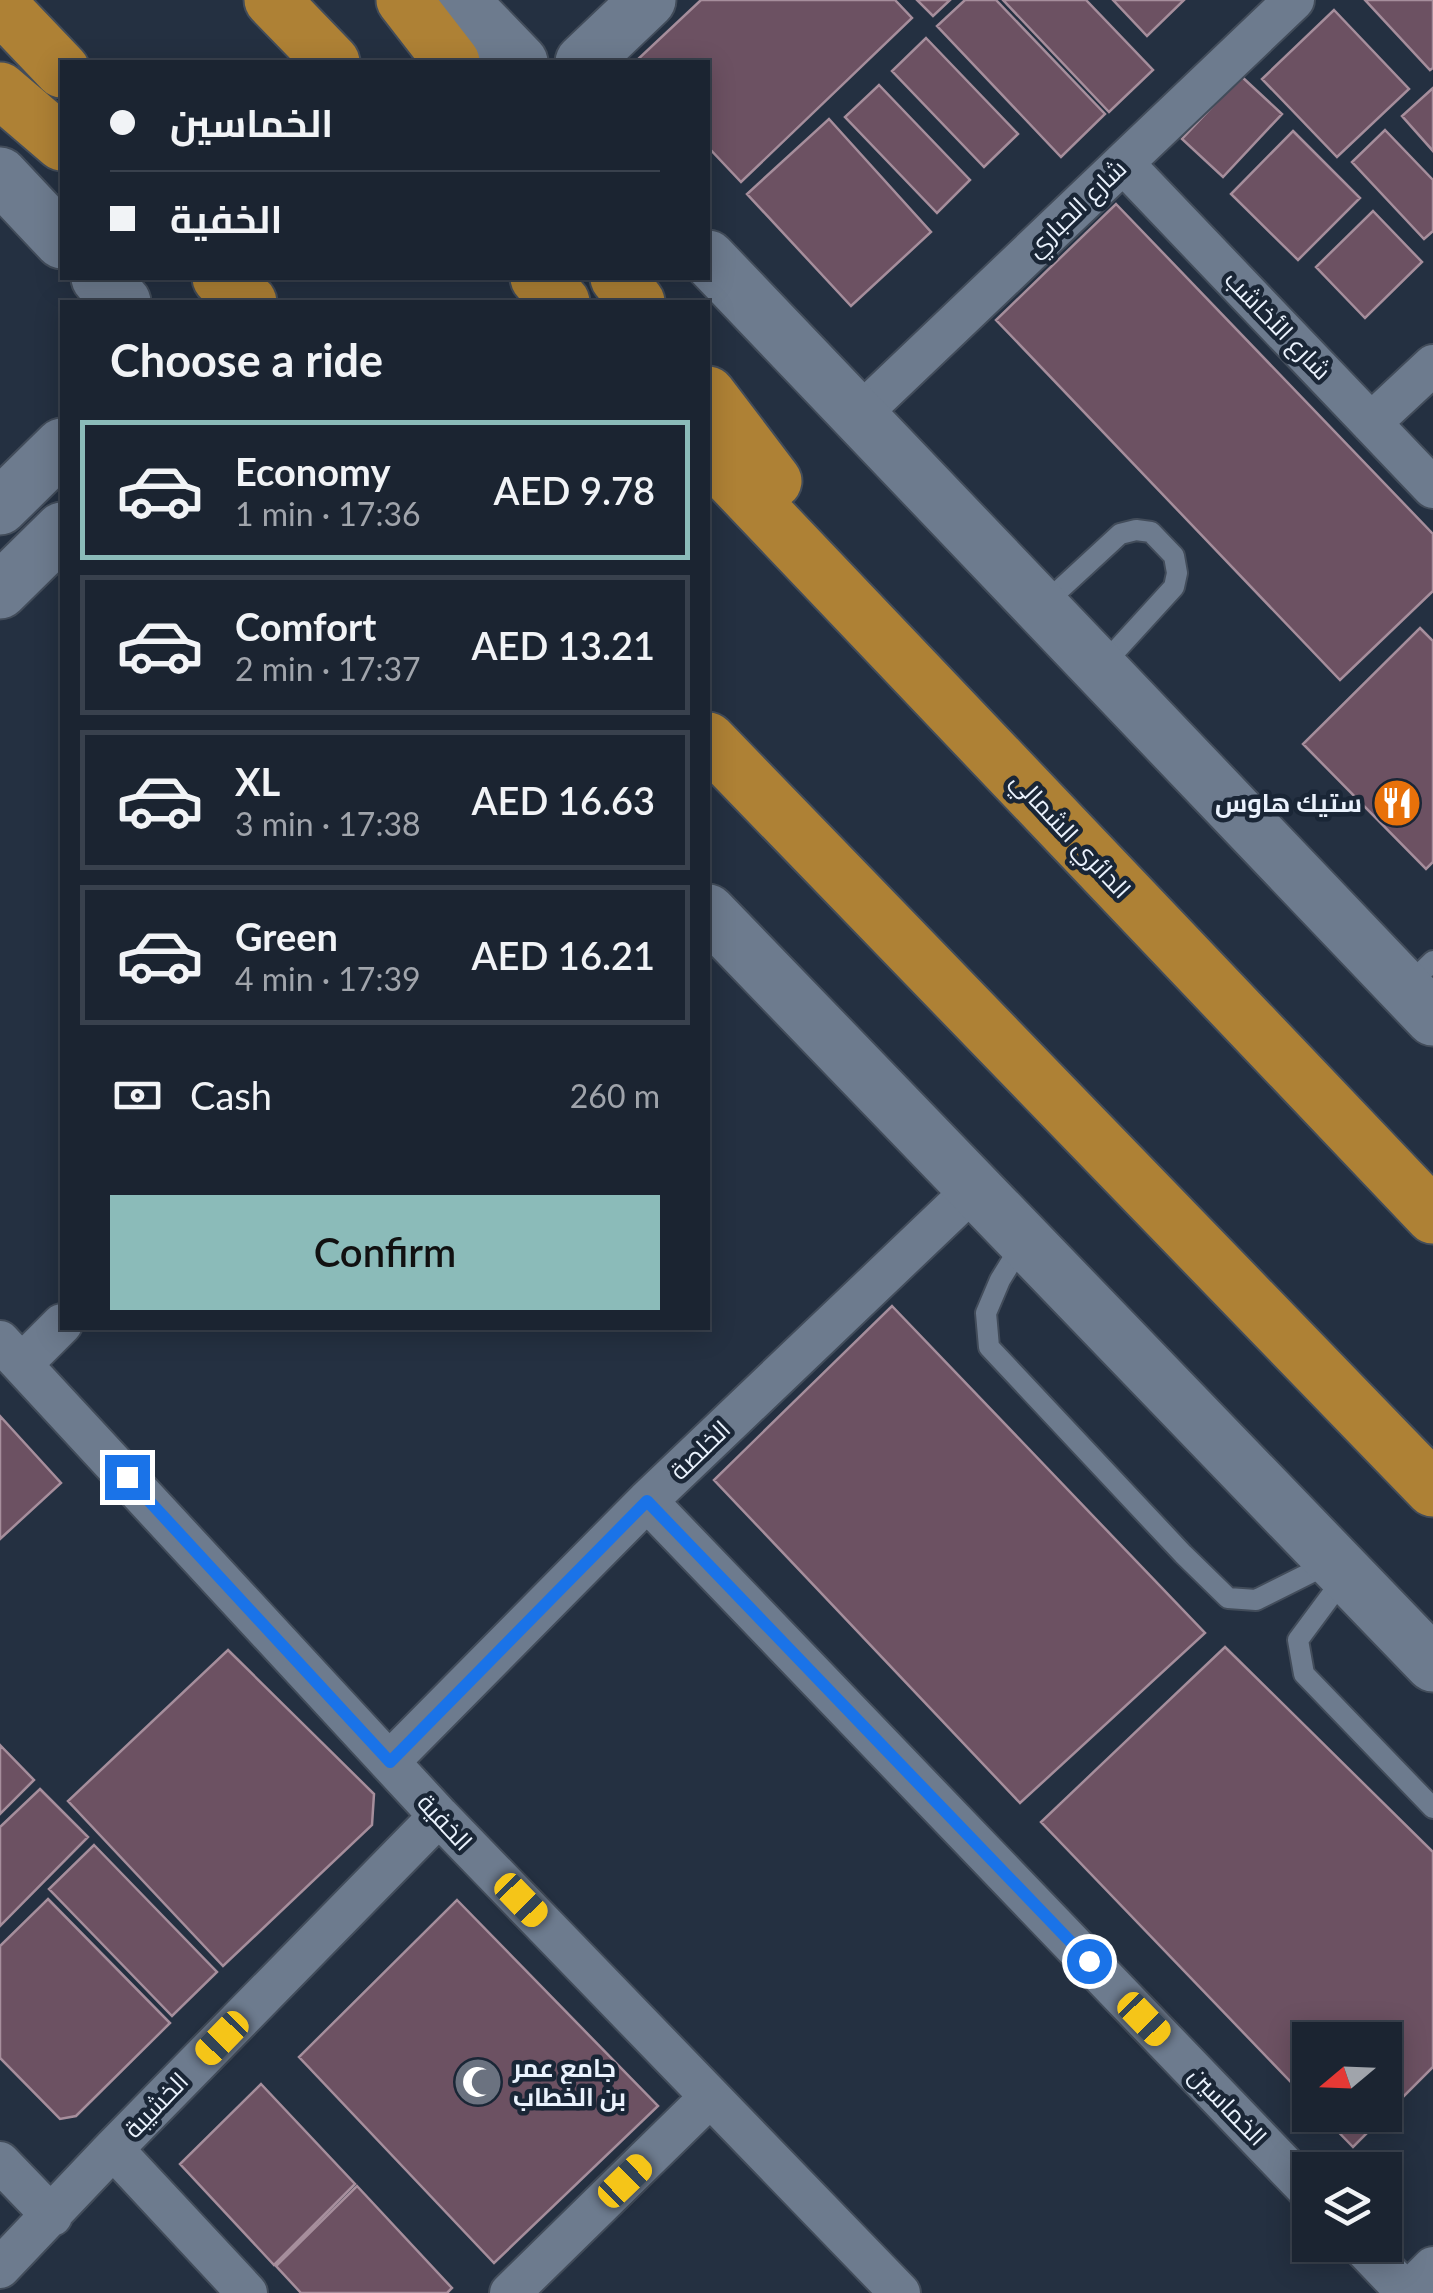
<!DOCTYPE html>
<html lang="en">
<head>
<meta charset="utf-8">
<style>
	:root { --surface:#1b2431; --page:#28303d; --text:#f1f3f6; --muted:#a0a4ab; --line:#39414d; --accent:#8bbbb9 }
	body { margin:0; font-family:Lato,Cairo,sans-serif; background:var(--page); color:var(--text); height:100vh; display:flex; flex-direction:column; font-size:38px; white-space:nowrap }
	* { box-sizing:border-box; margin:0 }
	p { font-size:32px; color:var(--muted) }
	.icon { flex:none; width:55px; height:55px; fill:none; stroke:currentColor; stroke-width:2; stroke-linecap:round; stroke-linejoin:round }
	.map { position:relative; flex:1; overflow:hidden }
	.side { position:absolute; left:60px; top:300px; width:650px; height:1030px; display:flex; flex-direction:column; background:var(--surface); border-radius:0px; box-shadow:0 5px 25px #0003,0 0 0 2px var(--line) }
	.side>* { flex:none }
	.hud { position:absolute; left:60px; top:60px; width:650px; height:220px; border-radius:0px; box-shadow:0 5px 25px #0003,0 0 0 2px var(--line); display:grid; align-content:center; height:220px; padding:0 50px; background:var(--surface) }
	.needle { width:65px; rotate:251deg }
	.fabs { position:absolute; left:1292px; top:2022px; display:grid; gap:20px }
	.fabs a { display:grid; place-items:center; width:110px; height:110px; border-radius:0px; background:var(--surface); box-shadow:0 5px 25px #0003,0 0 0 2px var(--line); font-size:50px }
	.end { position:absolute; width:45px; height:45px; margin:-22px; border:12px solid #1a73e8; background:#fff; box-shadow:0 0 0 5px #fff }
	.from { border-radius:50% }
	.car { position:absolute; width:30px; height:60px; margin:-30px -15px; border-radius:12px; box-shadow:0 0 8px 2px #0007; background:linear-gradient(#f5c518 24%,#345 0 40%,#f5c518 0 76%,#345 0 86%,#f5c518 0) }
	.hud b { display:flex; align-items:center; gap:35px; height:95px; font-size:38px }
	.hud b+b { border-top:2px solid var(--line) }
	.hud i { width:25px; height:25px; background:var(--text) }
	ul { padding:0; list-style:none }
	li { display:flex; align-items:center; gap:30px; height:140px; margin:0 20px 15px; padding:0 30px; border:5px solid var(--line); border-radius:0px }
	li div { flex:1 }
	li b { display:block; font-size:38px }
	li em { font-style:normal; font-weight:600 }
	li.active { border-color:var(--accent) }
	li>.icon { width:90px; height:90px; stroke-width:1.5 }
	h2 { padding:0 50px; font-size:45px; line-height:120px }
	.pay { display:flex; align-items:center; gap:25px; height:110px; padding:0 50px; font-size:38px }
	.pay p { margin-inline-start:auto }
	.cta { display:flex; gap:20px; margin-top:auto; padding:20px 50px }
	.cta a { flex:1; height:115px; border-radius:0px; background:var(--accent); color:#111; font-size:40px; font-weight:600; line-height:115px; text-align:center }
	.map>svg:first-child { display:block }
	.building { fill:#6c5162; stroke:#a68e9c; stroke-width:2.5 }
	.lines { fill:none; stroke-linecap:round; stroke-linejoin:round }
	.lane-casing { stroke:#424c5a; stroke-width:24 }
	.street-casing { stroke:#424c5a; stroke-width:44 }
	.secondary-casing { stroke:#424c5a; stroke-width:59 }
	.highway-casing { stroke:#424c5a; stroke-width:59 }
	.lane { stroke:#6d7b8e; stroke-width:20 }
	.street { stroke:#6d7b8e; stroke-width:40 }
	.secondary { stroke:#6d7b8e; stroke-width:55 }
	.highway { stroke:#ae8135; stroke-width:55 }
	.route { stroke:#1a73e8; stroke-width:12 }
	.labels { text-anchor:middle; stroke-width:9; stroke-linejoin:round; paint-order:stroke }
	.street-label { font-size:25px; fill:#eaf2fd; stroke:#1a2636 }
	.poi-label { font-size:25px; font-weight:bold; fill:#eaf2fd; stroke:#1a2636; text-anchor:end }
</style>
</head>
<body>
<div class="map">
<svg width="1433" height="2293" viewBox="0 0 1433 2293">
	<rect width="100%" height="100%" fill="#243041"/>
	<path class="building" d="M 701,0 L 895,0 L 912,18 L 741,182 L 708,147 L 708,62 L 635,62 Z
		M 917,0 L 950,0 L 933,16 Z
		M 965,0 L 996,0 L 1105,114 L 1061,157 L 937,26 Z
		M 1003,0 L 1086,0 L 1153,70 L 1109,112 Z
		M 1113,0 L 1184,0 L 1147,36 Z
		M 1365,0 L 1433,0 L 1433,68 L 1430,70 Z
		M 1334,10 L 1409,89 L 1337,157 L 1262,79 Z
		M 926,38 L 1018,134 L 984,167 L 892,71 Z
		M 1241,76 L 1282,114 L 1223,177 L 1182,139 Z
		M 879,85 L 970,180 L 937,213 L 845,117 Z
		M 1433,88 L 1433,151 L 1402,116 Z
		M 829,119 L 931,232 L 851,306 L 747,194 Z
		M 1385,130 L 1433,180 L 1433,231 L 1424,239 L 1352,162 Z
		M 1293,131 L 1360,198 L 1298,260 L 1231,194 Z
		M 1116,204 L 1433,534 L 1433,591 L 1340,680 L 996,320 Z
		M 1373,211 L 1422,262 L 1365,318 L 1316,267 Z
		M 1420,628 L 1433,641 L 1433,862 L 1426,869 L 1303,744 Z
		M 892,1306 L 1205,1633 L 1020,1803 L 714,1480 Z
		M 0,1416 L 61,1483 L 0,1539 Z
		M 1225,1647 L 1433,1852 L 1433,2067 L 1353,2147 L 1322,2115 L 1385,2115 L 1385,2040 L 1310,2040 L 1310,2102 L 1041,1822 Z
		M 228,1650 L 374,1794 L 372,1825 L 223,1966 L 68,1801 Z
		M 0,1745 L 34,1780 L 0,1814 Z
		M 40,1789 L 88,1837 L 0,1926 L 0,1827 Z
		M 94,1845 L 217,1972 L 172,2016 L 49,1889 Z
		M 48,1899 L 170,2023 L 76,2116 L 60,2119 L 0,2058 L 0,1946 Z
		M 457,1900 L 658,2106 L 494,2263 L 299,2057 Z
		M 261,2084 L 355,2184 L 274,2265 L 180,2164 Z
		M 357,2186 L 452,2288 L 447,2293 L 301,2293 L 276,2266 Z"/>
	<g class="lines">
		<g class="lane-casing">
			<path id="lane" d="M 1042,606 L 1120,534 L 1136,530 L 1151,532 L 1174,556 L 1177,573 L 1174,587 L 1101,667
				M 1406,987 L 1433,961
				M 1024,1241 L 1000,1280 L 986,1313 L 989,1347 L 1183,1554 L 1228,1598 L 1256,1600 L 1332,1562
				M 1344,1578 L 1298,1640 L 1304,1674 L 1433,1808"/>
		</g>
		<g class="street-casing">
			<path id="street" d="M 1123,163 L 1433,488
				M 858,416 L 1294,0
				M 1371,423 L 1433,365
				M 0,1341 L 439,1816 L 900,2293
				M 22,1364 L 62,1324
				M 647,1501 L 1310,2192
				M 389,1762 L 647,1501 L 975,1188
				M 113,2149 L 247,2293
				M 0,2162 L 52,2216
				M 1361,2245 L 1407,2293
				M 0,2268 L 113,2149 L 439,1816
				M 510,2293 L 710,2097
				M 1407,2293 L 1433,2267"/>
		</g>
		<g class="secondary-casing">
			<path id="secondary" d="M 460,0 L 520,62
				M 583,62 L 648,0
				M 0,175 L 62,241
				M 708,258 L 1433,1018
				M 99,278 L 123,302
				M 0,507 L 62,446
				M 0,591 L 62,530
				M 708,912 L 1433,1664"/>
		</g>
		<g class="highway-casing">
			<path id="highway" d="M 272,0 L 332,62
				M 404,0 L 452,62
				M 0,5 L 62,70
				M 0,90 L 62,143
				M 220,278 L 249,302
				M 538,278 L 562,302
				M 618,278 L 637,302
				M 708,394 L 774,481
				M 708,454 L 1433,1216
				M 708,740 L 1433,1489"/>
		</g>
		<use href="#lane" class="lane"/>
		<use href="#street" class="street"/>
		<use href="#secondary" class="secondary"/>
		<use href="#highway" class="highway"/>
	</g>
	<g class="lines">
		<path class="route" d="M 127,1477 L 390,1762 L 647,1501 L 1089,1961"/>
	</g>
	<defs>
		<g id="restaurant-disc" transform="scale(2.5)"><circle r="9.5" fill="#e8710a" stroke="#1a2636"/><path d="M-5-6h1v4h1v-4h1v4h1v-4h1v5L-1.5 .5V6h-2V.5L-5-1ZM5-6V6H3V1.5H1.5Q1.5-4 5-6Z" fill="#fff"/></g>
		<g id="mosque-disc" transform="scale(2.5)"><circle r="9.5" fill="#6b7280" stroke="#1a2636"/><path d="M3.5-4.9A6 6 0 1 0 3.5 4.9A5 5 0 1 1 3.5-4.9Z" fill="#fff"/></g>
	</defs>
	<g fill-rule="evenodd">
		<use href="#restaurant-disc" x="1397" y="803"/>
		<use href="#mosque-disc" x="478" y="2082"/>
	</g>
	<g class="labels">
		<g class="street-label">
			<text transform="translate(1076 208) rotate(-44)" y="9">شارع الحباري</text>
			<text transform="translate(1278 325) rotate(46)" y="9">شارع الأخاشب</text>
			<text transform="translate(1071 835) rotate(47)" y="9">الدائري الشمالي</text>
			<text transform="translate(700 1450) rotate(-44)" y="9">الخلصة</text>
			<text transform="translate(445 1822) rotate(47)" y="9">الخفية</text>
			<text transform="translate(156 2105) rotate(-46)" y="9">الخشيبة</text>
			<text transform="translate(1228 2106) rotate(46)" y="9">الخماسين</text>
		</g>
		<g class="poi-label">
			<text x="1362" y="812">ستيك هاوس</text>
			<text x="513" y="2077" text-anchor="start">جامع عمر<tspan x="513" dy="29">بن الخطاب</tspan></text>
		</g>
	</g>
</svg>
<div class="fabs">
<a><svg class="needle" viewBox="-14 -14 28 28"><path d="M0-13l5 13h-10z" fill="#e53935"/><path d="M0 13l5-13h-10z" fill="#a0a4ab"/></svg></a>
<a><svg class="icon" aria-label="layers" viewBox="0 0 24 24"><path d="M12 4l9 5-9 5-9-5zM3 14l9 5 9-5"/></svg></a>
</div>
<i class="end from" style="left:1089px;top:1961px"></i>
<i class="end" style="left:127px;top:1477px"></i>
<i class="car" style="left:521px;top:1900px;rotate:136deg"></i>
<i class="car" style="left:1144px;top:2019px;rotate:136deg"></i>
<i class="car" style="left:222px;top:2038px;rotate:224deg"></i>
<i class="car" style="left:625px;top:2181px;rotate:46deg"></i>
<div class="hud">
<b><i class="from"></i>الخماسين</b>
<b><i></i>الخفية</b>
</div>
<section class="side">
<h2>Choose a ride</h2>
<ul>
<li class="active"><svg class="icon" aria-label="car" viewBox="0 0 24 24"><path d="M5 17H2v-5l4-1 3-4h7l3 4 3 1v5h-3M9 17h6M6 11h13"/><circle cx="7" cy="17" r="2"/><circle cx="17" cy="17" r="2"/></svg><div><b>Economy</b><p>1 min · 17:36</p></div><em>AED 9.78</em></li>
<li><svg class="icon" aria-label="car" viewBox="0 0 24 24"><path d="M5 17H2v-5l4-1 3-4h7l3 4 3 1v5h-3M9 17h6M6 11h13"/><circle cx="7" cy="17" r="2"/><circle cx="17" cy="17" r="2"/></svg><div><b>Comfort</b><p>2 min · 17:37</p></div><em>AED 13.21</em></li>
<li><svg class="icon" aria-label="car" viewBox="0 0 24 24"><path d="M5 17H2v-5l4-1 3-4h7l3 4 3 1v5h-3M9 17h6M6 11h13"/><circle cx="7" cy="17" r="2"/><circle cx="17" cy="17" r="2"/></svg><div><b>XL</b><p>3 min · 17:38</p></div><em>AED 16.63</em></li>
<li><svg class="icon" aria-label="car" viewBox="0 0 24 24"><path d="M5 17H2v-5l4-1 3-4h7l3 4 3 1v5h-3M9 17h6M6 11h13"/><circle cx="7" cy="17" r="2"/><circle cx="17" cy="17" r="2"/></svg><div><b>Green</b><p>4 min · 17:39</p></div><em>AED 16.21</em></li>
</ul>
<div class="pay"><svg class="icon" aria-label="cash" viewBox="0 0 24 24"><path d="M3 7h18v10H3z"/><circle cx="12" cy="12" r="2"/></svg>Cash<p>260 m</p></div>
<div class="cta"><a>Confirm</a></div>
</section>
</div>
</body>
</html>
